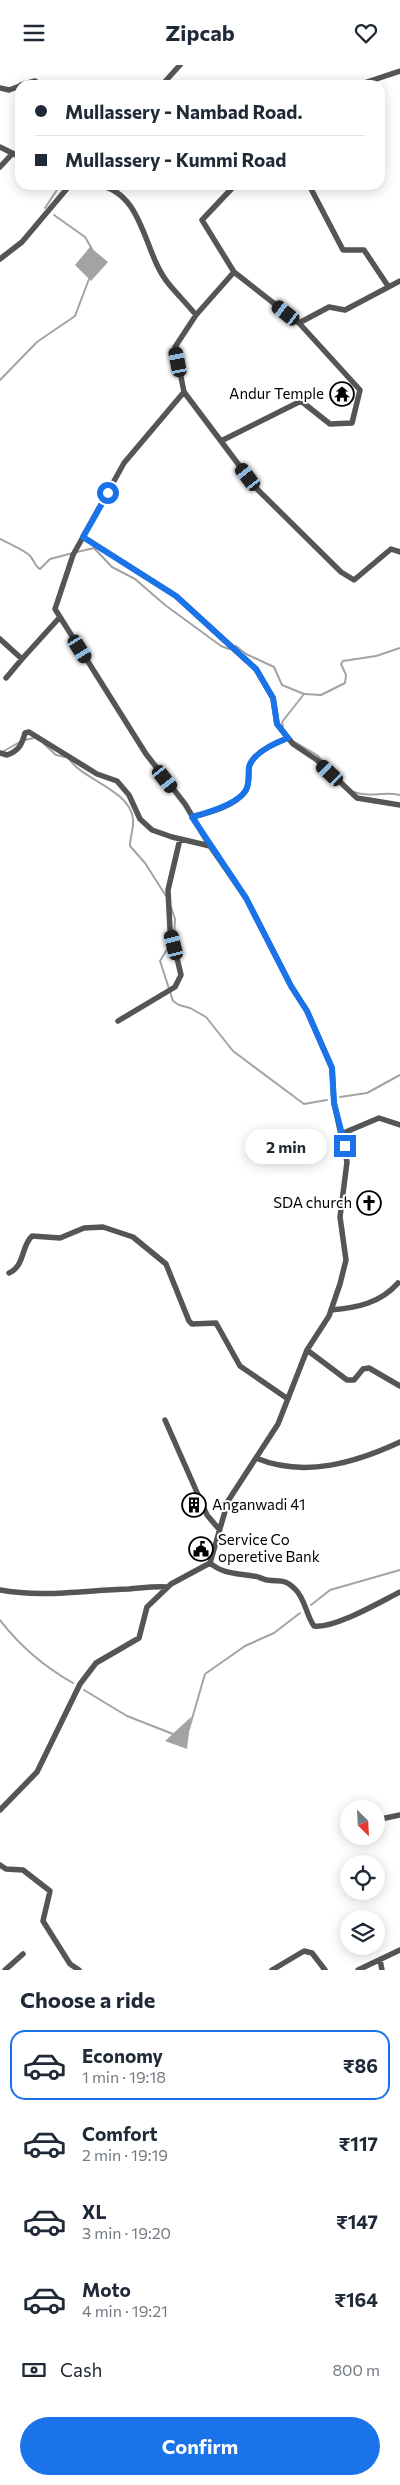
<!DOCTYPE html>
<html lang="en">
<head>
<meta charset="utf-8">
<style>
	:root { --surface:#fff; --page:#f6f6f7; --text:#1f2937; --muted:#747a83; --line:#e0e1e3; --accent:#1a73e8 }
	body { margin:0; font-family:Commissioner,sans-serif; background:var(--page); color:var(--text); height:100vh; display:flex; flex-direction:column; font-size:19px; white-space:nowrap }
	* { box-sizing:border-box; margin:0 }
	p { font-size:16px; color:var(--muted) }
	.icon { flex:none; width:28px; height:28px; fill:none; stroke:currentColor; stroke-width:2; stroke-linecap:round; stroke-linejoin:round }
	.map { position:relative; height:1905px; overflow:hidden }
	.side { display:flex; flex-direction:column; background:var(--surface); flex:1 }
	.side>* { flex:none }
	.top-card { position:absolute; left:15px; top:15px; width:370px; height:110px; border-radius:15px; box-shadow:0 2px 12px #0003; display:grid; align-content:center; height:110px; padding:0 20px; background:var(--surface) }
	.needle { width:32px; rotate:156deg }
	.fabs { position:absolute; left:340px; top:1735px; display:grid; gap:10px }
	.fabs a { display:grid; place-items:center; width:45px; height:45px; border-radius:50%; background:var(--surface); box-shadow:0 2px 12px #0003; font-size:25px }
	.end { position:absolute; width:22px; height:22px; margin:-11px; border:6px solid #1a73e8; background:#fff; box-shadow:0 0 0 2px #fff }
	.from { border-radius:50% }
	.bubble { position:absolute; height:35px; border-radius:18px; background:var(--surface); box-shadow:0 2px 12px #0003; font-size:16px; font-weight:700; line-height:35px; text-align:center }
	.car { position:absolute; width:15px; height:30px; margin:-15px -8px; border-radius:6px; box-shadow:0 0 4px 1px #0007; background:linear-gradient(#222 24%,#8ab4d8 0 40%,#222 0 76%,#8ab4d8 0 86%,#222 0) }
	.top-card b { display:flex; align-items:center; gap:18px; height:48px; font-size:19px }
	.top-card b+b { border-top:1px solid var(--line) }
	.top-card i { width:12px; height:12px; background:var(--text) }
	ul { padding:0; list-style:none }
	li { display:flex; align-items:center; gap:15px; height:70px; margin:0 10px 8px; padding:0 10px; border:2px solid transparent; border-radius:15px }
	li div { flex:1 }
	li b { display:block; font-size:19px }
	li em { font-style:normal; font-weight:700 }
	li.on { border-color:var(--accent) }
	li>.icon { width:45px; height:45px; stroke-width:1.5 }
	h2 { padding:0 20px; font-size:22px; line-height:60px }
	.pay { display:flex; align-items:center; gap:12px; height:55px; padding:0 20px; font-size:19px }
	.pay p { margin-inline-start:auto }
	.button { display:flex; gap:10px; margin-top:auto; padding:10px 20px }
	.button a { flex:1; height:58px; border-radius:30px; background:var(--accent); color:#fff; font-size:20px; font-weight:700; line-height:58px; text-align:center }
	header { display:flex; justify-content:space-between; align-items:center; height:65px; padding:0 20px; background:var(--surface); font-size:22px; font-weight:700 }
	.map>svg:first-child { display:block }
	.water { fill:#a3a3a3 }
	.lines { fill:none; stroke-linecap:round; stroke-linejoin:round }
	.stream { stroke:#a3a3a3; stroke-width:2 }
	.minor { stroke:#555; stroke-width:5.5 }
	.route { stroke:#1a73e8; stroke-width:6 }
	.labels { text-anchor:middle; stroke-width:4; stroke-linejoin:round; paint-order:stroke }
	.poi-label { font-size:15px; fill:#000; stroke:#fff; text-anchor:end }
</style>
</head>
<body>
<header><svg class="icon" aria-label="menu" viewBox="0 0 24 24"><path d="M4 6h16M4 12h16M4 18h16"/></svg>Zipcab<svg class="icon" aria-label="heart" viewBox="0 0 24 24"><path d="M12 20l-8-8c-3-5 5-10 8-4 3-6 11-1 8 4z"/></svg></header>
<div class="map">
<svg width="400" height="1905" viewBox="0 0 400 1905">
	<rect width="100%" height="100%" fill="#fff"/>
	<path class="water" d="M 90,182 L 108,197 L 91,216 L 75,200 Z
		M 191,1652 L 187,1684 L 165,1676 Z"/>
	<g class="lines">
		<path class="stream" d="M 45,143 L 59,122
			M 54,150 L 85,172 L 92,184
			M 0,315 L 37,277 L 75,251 L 89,214
			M 0,474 C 10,479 19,483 28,489 C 34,493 34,501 40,504 L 50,494 L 73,488
			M 77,487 L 94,483 L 112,502 L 135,514 L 165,540 L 221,581 L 229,584 L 236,581 L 246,589 L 274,602 L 282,620 L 304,629 L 282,657 L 283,662
			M 305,629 L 321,630 L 345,618 L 346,610 L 341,599 L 343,596 L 376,591 L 400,583
			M 24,675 L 34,673
			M 293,676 L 317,690 L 334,708
			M 44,679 L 56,690 L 65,692
			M 2,687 L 20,677
			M 69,694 C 83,715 130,725 133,754 C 134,763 130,772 130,781 L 145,798 L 166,831
			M 354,727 C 368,733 384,726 400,730
			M 171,842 L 175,854 L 174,872
			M 171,878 L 160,896 L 173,936 L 179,940 L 190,943 L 206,952 L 233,986 L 304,1039 L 327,1035
			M 340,1032 L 367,1028 L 400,1010
			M 311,1540 L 330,1525 L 400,1505
			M 0,1555 C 20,1581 45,1602 73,1618
			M 84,1625 L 127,1651 L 173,1669
			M 189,1664 L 205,1609 L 245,1581 L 274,1568 L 300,1548"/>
		<path class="minor" d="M 21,20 L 35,16 L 40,20
			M 162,20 L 180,0
			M 358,20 L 400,6
			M 0,23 L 9,25 L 20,21
			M 0,82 L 20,92
			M 0,102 L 12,89
			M 98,120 C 144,128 143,187 168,218 C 176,228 187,239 196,250
			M 309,120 L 343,185 L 364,185 L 388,221
			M 0,194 L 22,177 L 70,120
			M 234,207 L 202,155 L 235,120
			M 184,327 L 257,424 L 341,507 L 354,515 L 391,484 L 400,487
			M 221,376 L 301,336 L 330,359 L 352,358 L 360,325 L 299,258
			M 83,472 L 176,531 L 256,604 L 273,633 L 277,659 L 293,679 L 317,695 L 357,733 L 400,740
			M 0,574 L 22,594 L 60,552
			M 6,613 L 22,594
			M 0,688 L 7,690 C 19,686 22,679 25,668 L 29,667 L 97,709 L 117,716 L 129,730 L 140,754 L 152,765 L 172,772 L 210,781 L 246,833 L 291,921 L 307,946 L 332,1003 L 334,1038 L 347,1097 L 340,1152 L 346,1195 L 340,1219 L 329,1251 L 307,1285 L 278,1359 L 228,1436 L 210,1498 L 171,1519 L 147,1542 L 139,1573 L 96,1598 L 80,1619 L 37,1707 L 0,1745
			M 192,752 C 208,748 237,741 246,725 C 250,718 248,710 249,702 C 253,688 275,678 288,673
			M 210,781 L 185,739 L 146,689 L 55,544 L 73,490 L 124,398 L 184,327 L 175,282 L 196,250 L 234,207 L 299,258 L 329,242 L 345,245 L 400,216
			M 118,956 L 175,922 L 181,910 L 170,864 L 168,825 L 180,774
			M 341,1069 L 379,1053 L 400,1060
			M 9,1208 C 25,1201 21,1181 32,1171 L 60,1173 L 84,1163 L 103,1162 L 133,1172 L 166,1199 L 189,1256 L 192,1259 L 216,1258 L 240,1301 L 288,1334
			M 331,1245 C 357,1243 380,1238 398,1218
			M 307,1285 L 347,1315 L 354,1315 L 363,1304 L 369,1303 L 400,1321
			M 165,1355 L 207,1450 L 218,1463
			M 256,1393 C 304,1413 355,1398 400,1377
			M 210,1498 C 223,1509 236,1508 253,1511 C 258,1511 262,1514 267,1515 C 280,1517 284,1513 295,1524 C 305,1533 306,1550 314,1561 C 334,1564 380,1537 400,1527
			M 0,1525 C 42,1533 87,1525 129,1524 C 142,1523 154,1521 167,1522
			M 376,1755 L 400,1750
			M 0,1800 L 6,1804 L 23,1805 L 50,1826 L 43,1856 L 70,1899 L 79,1905
			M 380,1895 L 382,1905
			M 5,1905 L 23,1889
			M 272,1905 L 304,1886 L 312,1888 L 325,1905
			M 358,1905 L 400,1885"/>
	</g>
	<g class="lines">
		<path class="route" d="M 108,428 L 83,472 L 176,531 L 256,604 L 273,633 L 277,659 L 288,673 C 275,678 253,688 249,702 C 248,710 250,718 246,725 C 238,739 207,748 192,752 L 246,833 L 291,921 L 307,946 L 332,1003 L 334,1038 L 345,1081"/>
	</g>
	<defs>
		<g id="temple-ring" transform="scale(1.25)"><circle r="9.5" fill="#fff" stroke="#000" stroke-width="1.5"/><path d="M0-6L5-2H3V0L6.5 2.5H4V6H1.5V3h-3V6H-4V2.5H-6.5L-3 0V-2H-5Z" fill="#000"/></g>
		<g id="church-ring" transform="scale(1.25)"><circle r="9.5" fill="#fff" stroke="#000" stroke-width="1.5"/><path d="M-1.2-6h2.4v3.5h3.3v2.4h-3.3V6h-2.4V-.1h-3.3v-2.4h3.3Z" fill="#000"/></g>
		<g id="building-ring" transform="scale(1.25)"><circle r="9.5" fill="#fff" stroke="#000" stroke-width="1.5"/><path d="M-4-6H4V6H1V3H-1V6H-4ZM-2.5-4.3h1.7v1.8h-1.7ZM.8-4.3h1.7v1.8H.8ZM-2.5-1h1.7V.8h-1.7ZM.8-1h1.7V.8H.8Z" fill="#000"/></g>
		<g id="civic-ring" transform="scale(1.25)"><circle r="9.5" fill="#fff" stroke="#000" stroke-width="1.5"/><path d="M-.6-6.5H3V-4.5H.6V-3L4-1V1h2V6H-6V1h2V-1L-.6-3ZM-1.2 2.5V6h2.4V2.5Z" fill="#000"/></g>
	</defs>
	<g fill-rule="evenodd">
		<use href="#temple-ring" x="342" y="329"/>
		<use href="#church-ring" x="369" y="1138"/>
		<use href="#building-ring" x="194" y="1440"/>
		<use href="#civic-ring" x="201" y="1484"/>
	</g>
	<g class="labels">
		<g class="poi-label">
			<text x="324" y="334">Andur Temple</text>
			<text x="352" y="1143">SDA church</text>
			<text x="212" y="1445" text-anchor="start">Anganwadi 41</text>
			<text x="218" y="1480" text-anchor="start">Service Co<tspan x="218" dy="17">operetive Bank</tspan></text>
		</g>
	</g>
</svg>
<div class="fabs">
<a><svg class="needle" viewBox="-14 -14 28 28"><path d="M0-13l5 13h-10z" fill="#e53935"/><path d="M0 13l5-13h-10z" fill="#747a83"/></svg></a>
<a><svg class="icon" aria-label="locate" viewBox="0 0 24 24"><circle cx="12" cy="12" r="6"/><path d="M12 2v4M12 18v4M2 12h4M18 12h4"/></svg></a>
<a><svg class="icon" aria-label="layers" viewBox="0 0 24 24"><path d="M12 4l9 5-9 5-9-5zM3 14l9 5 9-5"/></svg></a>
</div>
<i class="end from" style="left:108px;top:428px"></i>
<i class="end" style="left:345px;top:1081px"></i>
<div class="bubble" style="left:245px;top:1064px;width:82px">2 min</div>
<i class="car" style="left:286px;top:248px;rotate:308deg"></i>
<i class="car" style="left:178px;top:297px;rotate:349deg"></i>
<i class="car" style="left:248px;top:412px;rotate:323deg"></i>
<i class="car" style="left:80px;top:584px;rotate:148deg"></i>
<i class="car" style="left:330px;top:708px;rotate:313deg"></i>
<i class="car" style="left:165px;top:714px;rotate:142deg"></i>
<i class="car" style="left:174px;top:880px;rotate:346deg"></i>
<div class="top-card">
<b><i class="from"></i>Mullassery - Nambad Road.</b>
<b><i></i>Mullassery - Kummi Road</b>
</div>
</div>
<section class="side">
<h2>Choose a ride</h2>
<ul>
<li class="on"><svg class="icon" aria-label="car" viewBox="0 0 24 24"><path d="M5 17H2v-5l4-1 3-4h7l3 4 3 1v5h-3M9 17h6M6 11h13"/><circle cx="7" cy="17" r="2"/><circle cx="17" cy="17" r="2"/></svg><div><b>Economy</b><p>1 min · 19:18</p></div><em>₹86</em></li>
<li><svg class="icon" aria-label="car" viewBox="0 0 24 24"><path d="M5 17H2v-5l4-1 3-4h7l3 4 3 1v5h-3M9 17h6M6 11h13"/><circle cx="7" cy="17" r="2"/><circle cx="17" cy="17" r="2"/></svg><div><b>Comfort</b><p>2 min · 19:19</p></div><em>₹117</em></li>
<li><svg class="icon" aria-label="car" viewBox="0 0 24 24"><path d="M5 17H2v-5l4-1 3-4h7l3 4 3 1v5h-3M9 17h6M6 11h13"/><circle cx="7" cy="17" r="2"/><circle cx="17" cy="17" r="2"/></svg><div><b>XL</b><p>3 min · 19:20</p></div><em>₹147</em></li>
<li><svg class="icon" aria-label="car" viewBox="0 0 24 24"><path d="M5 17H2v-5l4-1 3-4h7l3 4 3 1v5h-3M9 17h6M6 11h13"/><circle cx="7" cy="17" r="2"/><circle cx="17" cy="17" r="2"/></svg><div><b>Moto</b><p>4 min · 19:21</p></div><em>₹164</em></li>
</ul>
<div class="pay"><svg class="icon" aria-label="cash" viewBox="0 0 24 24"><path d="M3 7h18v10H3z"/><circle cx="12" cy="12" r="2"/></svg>Cash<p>800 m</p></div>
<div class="button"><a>Confirm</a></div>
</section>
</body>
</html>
